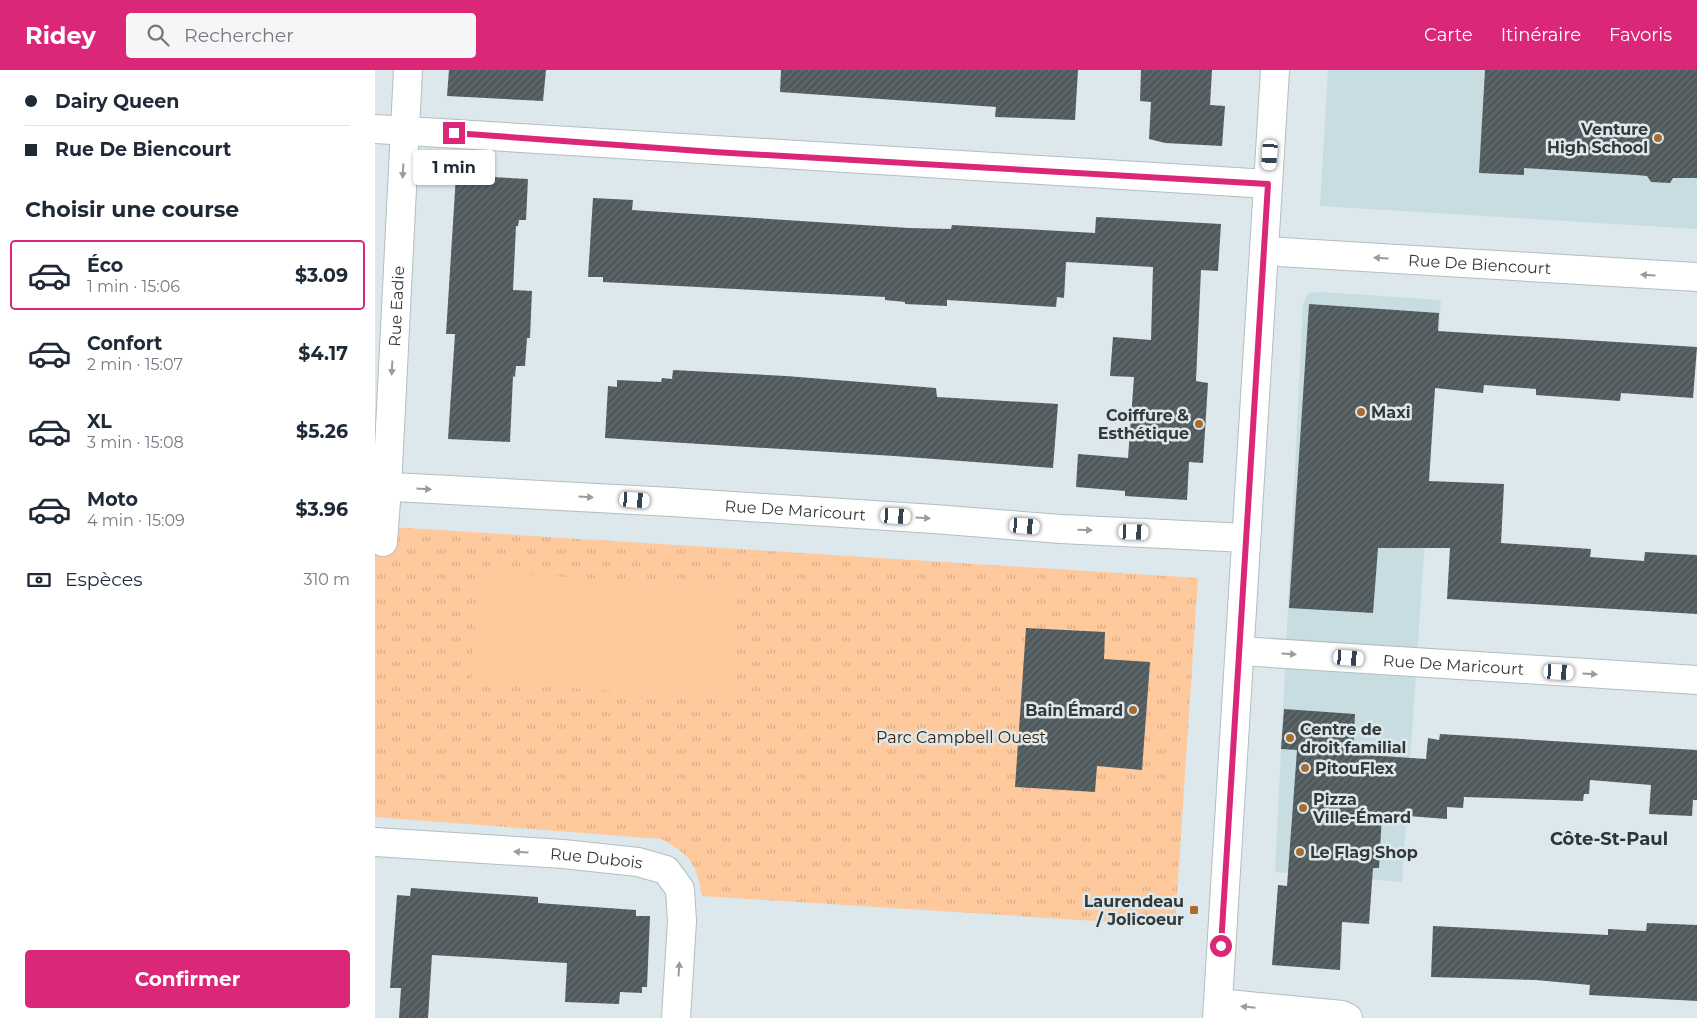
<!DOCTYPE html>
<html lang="fr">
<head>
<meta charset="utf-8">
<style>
	:root { --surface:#fff; --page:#f6f6f7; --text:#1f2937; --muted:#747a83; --line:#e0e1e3; --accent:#db2777 }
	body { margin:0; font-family:Montserrat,sans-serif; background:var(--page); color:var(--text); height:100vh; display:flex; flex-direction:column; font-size:19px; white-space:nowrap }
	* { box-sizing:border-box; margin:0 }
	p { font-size:16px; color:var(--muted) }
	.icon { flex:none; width:28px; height:28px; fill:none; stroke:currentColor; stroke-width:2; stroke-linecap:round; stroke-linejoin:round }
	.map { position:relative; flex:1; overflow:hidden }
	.drawer { display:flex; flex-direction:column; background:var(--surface); width:375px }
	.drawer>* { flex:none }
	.top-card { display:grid; align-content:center; height:110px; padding:0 25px; background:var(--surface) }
	.end { position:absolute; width:22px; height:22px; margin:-11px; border:6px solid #db2777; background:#fff; box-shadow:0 0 0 2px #fff }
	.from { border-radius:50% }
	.bubble { position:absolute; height:35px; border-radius:5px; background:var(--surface); box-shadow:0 1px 4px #0004; font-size:16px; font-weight:700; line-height:35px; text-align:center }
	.car { position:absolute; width:15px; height:30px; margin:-15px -8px; border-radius:6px; box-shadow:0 0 4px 1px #0007; background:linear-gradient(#fff 24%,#345 0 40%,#fff 0 76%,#345 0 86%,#fff 0) }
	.top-card b { display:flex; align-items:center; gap:18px; height:48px; font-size:19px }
	.top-card b+b { border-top:1px solid var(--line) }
	.top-card i { width:12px; height:12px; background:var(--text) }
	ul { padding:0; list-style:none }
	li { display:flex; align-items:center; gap:15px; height:70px; margin:0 10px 8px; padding:0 15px; border:2px solid transparent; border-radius:5px }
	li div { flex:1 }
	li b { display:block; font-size:19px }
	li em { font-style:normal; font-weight:700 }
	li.current { border-color:var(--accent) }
	li>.icon { width:45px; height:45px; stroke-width:1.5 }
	h2 { padding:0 25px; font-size:22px; line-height:60px }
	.pay { display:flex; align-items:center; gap:12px; height:55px; padding:0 25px; font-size:19px }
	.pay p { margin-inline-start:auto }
	.action { display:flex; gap:10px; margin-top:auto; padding:10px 25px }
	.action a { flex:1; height:58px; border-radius:5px; background:var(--accent); color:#fff; font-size:20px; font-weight:700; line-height:58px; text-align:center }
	header { display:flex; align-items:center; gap:30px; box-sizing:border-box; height:70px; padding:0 25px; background:var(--accent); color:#fff }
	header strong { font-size:24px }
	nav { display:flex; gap:28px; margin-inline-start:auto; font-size:18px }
	.search { width:350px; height:45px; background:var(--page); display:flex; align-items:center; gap:12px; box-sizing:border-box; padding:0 18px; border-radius:5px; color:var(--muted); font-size:19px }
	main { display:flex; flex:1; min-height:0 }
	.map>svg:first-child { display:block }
	.built { fill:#c8dde2 }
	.park { fill:url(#park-tufts) }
	.pitch { fill:#fec99c }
	.building { fill:url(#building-hatch) }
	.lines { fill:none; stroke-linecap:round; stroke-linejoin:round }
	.pedestrian-casing { stroke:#b3bec1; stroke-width:30 }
	.minor-casing { stroke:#b3bec1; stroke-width:30 }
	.pedestrian { stroke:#fff; stroke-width:28 }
	.minor { stroke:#fff; stroke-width:28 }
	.oneway { fill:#999c9c }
	.route { stroke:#db2777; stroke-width:6 }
	.poi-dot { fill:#a96c30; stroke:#dce8eb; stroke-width:2 }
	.labels { text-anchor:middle; stroke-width:5; stroke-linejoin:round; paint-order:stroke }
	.poi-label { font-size:16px; font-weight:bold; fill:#333839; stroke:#dce8eb; text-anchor:start }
	.street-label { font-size:16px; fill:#333839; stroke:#dce8eb }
	.park-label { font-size:16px; fill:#3c2207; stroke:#dce8eb }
	.neighbourhood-label { font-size:18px; font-weight:bold; fill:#2c3638; stroke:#dce8eb }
</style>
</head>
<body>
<header>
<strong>Ridey</strong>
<div class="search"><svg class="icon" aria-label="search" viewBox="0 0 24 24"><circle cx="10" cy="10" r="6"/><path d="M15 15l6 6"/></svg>Rechercher</div>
<nav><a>Carte</a><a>Itinéraire</a><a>Favoris</a></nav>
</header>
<main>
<section class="drawer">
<div class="top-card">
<b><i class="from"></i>Dairy Queen</b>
<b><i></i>Rue De Biencourt</b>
</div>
<h2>Choisir une course</h2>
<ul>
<li class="current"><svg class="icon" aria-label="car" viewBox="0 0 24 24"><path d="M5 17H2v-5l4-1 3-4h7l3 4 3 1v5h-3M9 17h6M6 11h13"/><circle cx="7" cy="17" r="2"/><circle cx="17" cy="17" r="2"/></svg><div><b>Éco</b><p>1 min · 15:06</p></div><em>$3.09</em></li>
<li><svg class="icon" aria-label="car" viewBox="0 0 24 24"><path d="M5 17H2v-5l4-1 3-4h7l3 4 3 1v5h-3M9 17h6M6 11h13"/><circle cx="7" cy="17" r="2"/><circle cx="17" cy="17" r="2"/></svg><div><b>Confort</b><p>2 min · 15:07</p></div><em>$4.17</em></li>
<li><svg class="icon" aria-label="car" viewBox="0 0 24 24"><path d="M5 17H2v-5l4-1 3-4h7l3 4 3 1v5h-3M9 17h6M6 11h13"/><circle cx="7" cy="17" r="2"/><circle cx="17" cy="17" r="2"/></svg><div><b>XL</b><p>3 min · 15:08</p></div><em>$5.26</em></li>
<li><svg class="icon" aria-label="car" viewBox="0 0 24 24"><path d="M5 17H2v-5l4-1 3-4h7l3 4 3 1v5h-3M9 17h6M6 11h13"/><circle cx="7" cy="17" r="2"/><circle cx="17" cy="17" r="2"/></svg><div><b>Moto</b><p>4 min · 15:09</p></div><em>$3.96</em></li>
</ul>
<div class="pay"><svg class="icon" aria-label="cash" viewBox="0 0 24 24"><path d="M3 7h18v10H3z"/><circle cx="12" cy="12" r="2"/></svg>Espèces<p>310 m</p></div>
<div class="action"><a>Confirmer</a></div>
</section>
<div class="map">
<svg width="1322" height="948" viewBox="0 0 1322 948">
	<defs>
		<pattern id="park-tufts" width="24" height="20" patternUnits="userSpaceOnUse" patternTransform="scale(1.25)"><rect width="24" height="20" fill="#fec99c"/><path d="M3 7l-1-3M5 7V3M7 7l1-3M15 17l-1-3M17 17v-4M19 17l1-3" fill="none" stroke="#daad87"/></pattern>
		<pattern id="building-hatch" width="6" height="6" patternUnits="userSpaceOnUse" patternTransform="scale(1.25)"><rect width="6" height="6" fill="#505a5d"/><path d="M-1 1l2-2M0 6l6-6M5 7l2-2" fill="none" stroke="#676f72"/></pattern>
	</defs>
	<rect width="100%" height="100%" fill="#dce8eb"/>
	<path class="built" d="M 953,0 L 1322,0 L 1322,159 L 945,136 Z
		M 947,222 L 1066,230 L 1027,812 L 900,802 L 928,235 L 933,223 Z"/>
	<path class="park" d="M 0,456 L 823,508 L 800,856 L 327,826 C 321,792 316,786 287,769 L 0,747 Z"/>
	<path class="pitch" d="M 103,502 L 363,517 L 357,628 L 96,612 Z"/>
	<path class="building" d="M 74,0 L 171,0 L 168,31 L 72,26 Z
		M 406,0 L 703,0 L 700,50 L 620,47 L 621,37 L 405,22 Z
		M 766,0 L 837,0 L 835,35 L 850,36 L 847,76 L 790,73 L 774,69 L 776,32 L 765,31 Z
		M 1110,0 L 1322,0 L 1322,108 L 1298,108 L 1295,113 L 1276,112 L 1272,106 L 1261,105 L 1149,98 L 1149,105 L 1104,103 Z
		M 81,105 L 153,109 L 151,150 L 144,150 L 143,156 L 141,156 L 138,220 L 157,221 L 155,268 L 152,268 L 150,296 L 141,296 L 140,307 L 138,306 L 135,372 L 73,369 L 80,264 L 71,264 Z
		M 218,128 L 258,130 L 257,140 L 534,158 L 576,159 L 577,155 L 720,163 L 721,147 L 846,154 L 843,201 L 826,200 L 821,311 L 833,313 L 828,393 L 814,392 L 812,430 L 750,426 L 750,421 L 701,417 L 703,384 L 753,388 L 759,307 L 735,306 L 738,267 L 776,270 L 778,197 L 691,192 L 689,228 L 682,227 L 681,237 L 572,230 L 572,236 L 530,234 L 530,232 L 510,230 L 510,227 L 228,212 L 228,207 L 213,207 Z
		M 934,234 L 1064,243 L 1063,261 L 1322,277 L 1318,328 L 1246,323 L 1245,331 L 1161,325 L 1161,319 L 1109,315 L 1108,323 L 1060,318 L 1054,411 L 1129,414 L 1126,473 L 1216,479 L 1215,487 L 1269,491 L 1270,482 L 1322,485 L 1322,544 L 1072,529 L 1075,478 L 1003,478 L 998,543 L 914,538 Z
		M 298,300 L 411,306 L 561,318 L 562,327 L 683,334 L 678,398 L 519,386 L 230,368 L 233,316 L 242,317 L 242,310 L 286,312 L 287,308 L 297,309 Z
		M 651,558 L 730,562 L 729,589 L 775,592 L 767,700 L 722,696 L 720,722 L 640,717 Z
		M 909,639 L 980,644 L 978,684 L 1051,689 L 1053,668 L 1064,670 L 1065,664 L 1322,680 L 1322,730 L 1318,730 L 1317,746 L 1274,744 L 1276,715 L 1215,710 L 1214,724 L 1209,724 L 1208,731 L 1089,727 L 1088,738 L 1072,737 L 1072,749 L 1007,744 L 1004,798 L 998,798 L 994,854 L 967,852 L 965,900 L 897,895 L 903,815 L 912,816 L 922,680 L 906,679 Z
		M 36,818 L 163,827 L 163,833 L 261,840 L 261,846 L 275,846 L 272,917 L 267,917 L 267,923 L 245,922 L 244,934 L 190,932 L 192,893 L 57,885 L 53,948 L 24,948 L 26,918 L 15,918 L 22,825 L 35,826 Z
		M 1272,853 L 1322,855 L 1322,931 L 1214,925 L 1215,915 L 1161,910 L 1056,907 L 1058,856 L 1233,865 L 1233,859 L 1271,861 Z"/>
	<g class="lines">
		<g class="pedestrian-casing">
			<path id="pedestrian" d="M 8,472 L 12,417"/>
		</g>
		<g class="minor-casing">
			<g id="minor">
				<path d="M 0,59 L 893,114"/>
				<path id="s1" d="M 889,181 L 1322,207"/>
				<path id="s2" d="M 0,416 L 297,432 L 559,449 L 686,459 L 871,468"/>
				<path id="s3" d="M 12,417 L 33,0"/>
				<path id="s4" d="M 865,581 L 1322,610"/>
				<path id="s5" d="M 0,772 L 188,784 L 263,792 L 291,800 L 305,819 L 307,851 L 301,948"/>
				<path d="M 843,933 L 967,945 L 973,948"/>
				<path d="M 842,948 L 900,0"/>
			</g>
		</g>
		<use href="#pedestrian" class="pedestrian"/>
		<use href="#minor" class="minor"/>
	</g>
	<defs><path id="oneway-solid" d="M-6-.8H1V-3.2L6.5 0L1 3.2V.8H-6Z" transform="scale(1.25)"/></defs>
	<g class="oneway">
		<use href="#oneway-solid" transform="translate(28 101) rotate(93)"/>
		<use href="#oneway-solid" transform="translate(1006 188) rotate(-176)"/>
		<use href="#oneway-solid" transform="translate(1273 205) rotate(-177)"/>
		<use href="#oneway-solid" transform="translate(17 298) rotate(93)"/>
		<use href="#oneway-solid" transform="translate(49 419) rotate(3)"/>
		<use href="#oneway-solid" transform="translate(211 427) rotate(3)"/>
		<use href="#oneway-solid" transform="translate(548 448) rotate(4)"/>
		<use href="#oneway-solid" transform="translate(710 460) rotate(2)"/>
		<use href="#oneway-solid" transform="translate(914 584) rotate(4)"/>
		<use href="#oneway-solid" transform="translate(1215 604) rotate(4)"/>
		<use href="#oneway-solid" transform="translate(146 782) rotate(-176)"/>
		<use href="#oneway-solid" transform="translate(304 899) rotate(-86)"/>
		<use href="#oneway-solid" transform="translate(873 937) rotate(-174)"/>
	</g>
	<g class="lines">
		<path class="route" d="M 79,63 L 339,82 L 893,114 L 846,876"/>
	</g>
	<g class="poi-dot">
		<circle cx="1283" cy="68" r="5"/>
		<circle cx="986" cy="342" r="5"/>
		<circle cx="824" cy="354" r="5"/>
		<circle cx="758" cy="640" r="5"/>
		<circle cx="915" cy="668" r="5"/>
		<circle cx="930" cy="698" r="5"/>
		<circle cx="928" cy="738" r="5"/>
		<circle cx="925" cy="782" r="5"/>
		<rect x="814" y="835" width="10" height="10" rx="2.5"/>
	</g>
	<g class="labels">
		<g class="poi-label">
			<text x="1273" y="65" text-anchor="end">Venture<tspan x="1273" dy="18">High School</tspan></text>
			<text x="996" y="348">Maxi</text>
			<text x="814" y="351" text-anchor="end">Coiffure &amp;<tspan x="814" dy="18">Esthétique</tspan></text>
			<text x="748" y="646" text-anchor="end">Bain Émard</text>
			<text x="925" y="665">Centre de<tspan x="925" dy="18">droit familial</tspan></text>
			<text x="940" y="704">PitouFlex</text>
			<text x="938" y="735">Pizza<tspan x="938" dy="18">Ville-Émard</tspan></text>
			<text x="935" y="788">Le Flag Shop</text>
			<text x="809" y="837" text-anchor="end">Laurendeau<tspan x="809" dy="18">/ Jolicoeur</tspan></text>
		</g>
		<g class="street-label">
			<text dy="6" stroke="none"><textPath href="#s1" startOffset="216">Rue De Biencourt</textPath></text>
			<text dy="6" stroke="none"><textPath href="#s3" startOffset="181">Rue Eadie</textPath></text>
			<text dy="6" stroke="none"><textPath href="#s2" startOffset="421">Rue De Maricourt</textPath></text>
			<text dy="6" stroke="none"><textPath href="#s4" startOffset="214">Rue De Maricourt</textPath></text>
			<text dy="6" stroke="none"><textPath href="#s5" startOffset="222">Rue Dubois</textPath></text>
		</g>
		<g class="park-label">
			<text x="586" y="673">Parc Campbell Ouest</text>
		</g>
		<g class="neighbourhood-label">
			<text x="1234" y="775">Côte-St-Paul</text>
		</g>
	</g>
</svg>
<i class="end from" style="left:846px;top:876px"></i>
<i class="end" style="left:79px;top:63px"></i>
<div class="bubble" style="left:38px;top:80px;width:82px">1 min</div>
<i class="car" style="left:895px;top:85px;rotate:184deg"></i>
<i class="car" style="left:260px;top:430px;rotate:94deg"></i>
<i class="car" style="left:521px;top:446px;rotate:93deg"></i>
<i class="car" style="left:650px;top:456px;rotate:95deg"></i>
<i class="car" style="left:759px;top:462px;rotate:92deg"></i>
<i class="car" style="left:974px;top:588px;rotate:94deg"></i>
<i class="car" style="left:1184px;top:602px;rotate:93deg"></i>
</div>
</main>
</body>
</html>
